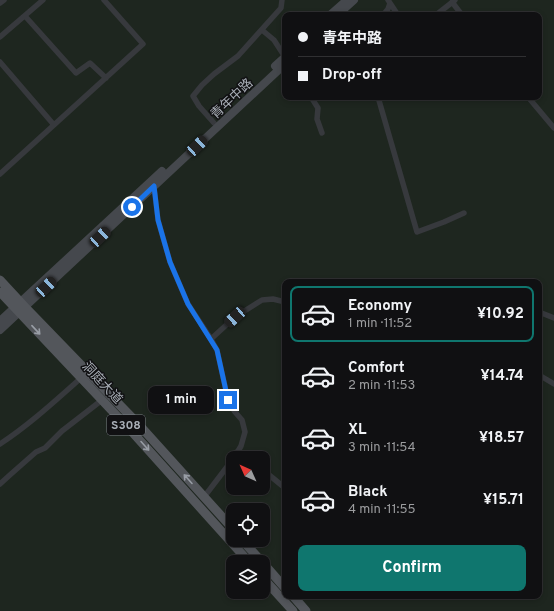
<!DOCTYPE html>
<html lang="en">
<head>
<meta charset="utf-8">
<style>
	:root { --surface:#101012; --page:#1e1e20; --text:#f1f3f6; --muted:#9c9d9f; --line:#303032; --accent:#0f766e }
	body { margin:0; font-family:Overpass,"Noto Sans SC",sans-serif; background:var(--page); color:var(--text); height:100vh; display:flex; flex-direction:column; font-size:15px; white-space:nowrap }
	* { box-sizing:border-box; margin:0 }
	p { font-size:13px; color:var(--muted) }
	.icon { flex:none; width:22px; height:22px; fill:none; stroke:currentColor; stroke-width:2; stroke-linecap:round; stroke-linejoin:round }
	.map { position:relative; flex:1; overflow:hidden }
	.sheet { position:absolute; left:282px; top:279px; width:260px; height:320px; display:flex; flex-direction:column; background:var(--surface); border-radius:8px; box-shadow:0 2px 6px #0003,0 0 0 1px var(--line) }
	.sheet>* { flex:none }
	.guide { position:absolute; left:282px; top:12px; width:260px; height:88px; border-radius:8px; box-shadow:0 2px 6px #0003,0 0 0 1px var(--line); display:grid; align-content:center; height:88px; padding:0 16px; background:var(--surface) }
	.needle { width:26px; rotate:315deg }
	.controls { position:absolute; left:226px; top:451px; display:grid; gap:8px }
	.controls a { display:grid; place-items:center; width:44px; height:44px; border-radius:8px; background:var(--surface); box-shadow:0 2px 6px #0003,0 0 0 1px var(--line); font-size:20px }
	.end { position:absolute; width:18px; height:18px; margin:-9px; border:5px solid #1a73e8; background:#fff; box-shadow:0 0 0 2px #fff }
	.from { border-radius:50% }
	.bubble { position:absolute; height:28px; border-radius:8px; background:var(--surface); box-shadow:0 2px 6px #0003,0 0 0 1px var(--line); font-size:13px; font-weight:700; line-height:28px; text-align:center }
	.car { position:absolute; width:12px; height:24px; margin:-12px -6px; border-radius:5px; box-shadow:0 0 3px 1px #0007; background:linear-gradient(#222 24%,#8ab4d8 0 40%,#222 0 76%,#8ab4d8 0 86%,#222 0) }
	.guide b { display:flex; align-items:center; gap:14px; height:38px; font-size:15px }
	.guide b+b { border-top:1px solid var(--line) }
	.guide i { width:10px; height:10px; background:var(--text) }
	ul { padding:7px 0 0; list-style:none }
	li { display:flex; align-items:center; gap:12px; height:56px; margin:0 8px 6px; padding:0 8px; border:2px solid transparent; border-radius:8px }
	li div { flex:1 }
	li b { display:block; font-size:15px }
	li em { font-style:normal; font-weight:700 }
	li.current { border-color:var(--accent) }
	li>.icon { width:36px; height:36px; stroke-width:1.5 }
	.primary-button { display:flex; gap:8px; margin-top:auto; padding:8px 16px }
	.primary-button a { flex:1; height:46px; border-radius:8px; background:var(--accent); color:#fff; font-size:16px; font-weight:700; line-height:46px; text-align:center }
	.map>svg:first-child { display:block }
	.green { fill:#1e261f; fill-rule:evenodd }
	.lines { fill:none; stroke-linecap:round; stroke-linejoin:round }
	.street { stroke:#37393d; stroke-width:5.5 }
	.secondary { stroke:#45484d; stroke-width:8 }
	.primary { stroke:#53565b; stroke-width:9 }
	.oneway { stroke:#989da5 }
	.route { stroke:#1a73e8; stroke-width:5 }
	.labels { text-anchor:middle; stroke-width:3; stroke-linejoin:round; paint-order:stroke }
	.shield { fill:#111113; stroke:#7b8086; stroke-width:1 }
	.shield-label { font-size:12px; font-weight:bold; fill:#a9afb7 }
	.street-label { font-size:13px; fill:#a9afb7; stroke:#111113 }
</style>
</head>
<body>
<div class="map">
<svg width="554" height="611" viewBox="0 0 554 611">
	<rect width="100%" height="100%" fill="#161618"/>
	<path class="green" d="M 0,0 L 554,0 L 554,611 L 0,611 ZM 285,15 L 539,15 L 539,97 L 285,97 ZM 285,282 L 539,282 L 539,596 L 285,596 ZM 233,458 L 263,458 L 263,488 L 233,488 ZM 233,510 L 263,510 L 263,540 L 233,540 ZM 233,562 L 263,562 L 263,592 L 233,592 Z"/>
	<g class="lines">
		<path class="street" d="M 388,0 L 398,15
			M 452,2 L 462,15
			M 0,3 L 4,0
			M 383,15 L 388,9 L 390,3
			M 436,15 L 455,0
			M 25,16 L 76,73 L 90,63 L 106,78
			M 262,30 L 274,40 L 285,57
			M 0,37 L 43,0
			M 0,62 L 54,125
			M 311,97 L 318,108 L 317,119 L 322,133
			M 378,97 L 417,232 L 444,222 L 464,213
			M 528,97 L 554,128
			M 214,123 L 199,106 L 193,96 L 202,85 L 214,74 L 238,56 L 281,8 L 282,0
			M 0,174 L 143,44 L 104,0
			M 154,187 L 158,220 L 170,262 L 188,304 L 211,339 L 235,317 L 262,300 L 273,299 L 285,302
			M 539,312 L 554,318
			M 211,339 L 217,350 L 228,400 L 235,412 L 242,420 L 245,432 L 241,446 L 234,458
			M 539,375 L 554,384
			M 0,444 C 29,425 55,401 81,378
			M 237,452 L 247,458
			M 263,470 L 285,488
			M 0,484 L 11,474 L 36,452 L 45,448 L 62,431 L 102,400
			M 204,497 L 233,459"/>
		<path class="secondary" d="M 344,9 L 354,0
			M 330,15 L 347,0
			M 275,66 L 285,57
			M 0,321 L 162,171
			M 0,330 L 285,64"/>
		<path class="primary" d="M 0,280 L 25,307 L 141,427 L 233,529
			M 0,292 L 134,434 L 249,562
			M 242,540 L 262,562
			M 263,563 L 285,588
			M 263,578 L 293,611
			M 293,596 L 306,611"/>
	</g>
	<defs><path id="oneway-shaft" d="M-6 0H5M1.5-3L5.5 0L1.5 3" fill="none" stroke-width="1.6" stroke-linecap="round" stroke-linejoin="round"/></defs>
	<g class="oneway">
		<use href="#oneway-shaft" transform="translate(36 330) rotate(47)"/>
		<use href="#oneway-shaft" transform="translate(145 446) rotate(48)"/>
		<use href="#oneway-shaft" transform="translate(188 479) rotate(-132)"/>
	</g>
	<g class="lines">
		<path class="route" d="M 132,207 L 154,186 L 158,220 L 170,262 L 188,304 L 217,350 L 228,400"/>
	</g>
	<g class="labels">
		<rect class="shield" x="107" y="415" width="38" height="20" rx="3"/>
		<g class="shield-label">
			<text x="126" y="429">S308</text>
		</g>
		<g class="street-label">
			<text transform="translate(231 98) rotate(-43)" y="5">青年中路</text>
			<text transform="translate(103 382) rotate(47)" y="5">洞庭大道</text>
		</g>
	</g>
</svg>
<div class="controls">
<a><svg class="needle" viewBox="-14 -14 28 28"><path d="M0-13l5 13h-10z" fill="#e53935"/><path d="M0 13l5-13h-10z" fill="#9c9d9f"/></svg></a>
<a><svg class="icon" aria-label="locate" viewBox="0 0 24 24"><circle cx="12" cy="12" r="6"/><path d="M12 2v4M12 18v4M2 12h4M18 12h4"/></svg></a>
<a><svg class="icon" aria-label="layers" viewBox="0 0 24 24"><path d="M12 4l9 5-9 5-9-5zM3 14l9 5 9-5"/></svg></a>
</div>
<i class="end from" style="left:132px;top:207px"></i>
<i class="end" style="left:228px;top:400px"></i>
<div class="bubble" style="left:148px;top:386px;width:66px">1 min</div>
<i class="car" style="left:197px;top:146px;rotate:47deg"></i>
<i class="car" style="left:100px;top:237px;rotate:47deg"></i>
<i class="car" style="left:46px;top:287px;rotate:47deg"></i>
<i class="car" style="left:235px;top:317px;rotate:228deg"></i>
<div class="guide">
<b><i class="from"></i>青年中路</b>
<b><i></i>Drop-off</b>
</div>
<section class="sheet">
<ul>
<li class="current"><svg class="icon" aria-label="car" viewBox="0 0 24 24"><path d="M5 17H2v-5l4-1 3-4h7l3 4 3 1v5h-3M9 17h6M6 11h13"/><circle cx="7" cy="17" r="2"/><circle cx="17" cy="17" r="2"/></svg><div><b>Economy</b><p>1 min · 11:52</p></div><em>¥10.92</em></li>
<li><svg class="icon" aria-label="car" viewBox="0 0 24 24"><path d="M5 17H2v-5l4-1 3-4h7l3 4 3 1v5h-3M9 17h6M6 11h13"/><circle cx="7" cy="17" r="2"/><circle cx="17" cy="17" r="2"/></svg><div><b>Comfort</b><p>2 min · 11:53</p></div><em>¥14.74</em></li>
<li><svg class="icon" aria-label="car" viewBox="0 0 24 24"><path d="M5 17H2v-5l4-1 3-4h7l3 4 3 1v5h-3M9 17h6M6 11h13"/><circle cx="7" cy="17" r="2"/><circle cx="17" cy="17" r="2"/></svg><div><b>XL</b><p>3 min · 11:54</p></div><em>¥18.57</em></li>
<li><svg class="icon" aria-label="car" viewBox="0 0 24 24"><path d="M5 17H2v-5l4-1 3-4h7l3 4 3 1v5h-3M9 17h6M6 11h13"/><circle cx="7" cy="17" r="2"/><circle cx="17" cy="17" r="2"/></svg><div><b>Black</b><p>4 min · 11:55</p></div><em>¥15.71</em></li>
</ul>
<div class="primary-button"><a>Confirm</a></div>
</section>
</div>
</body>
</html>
